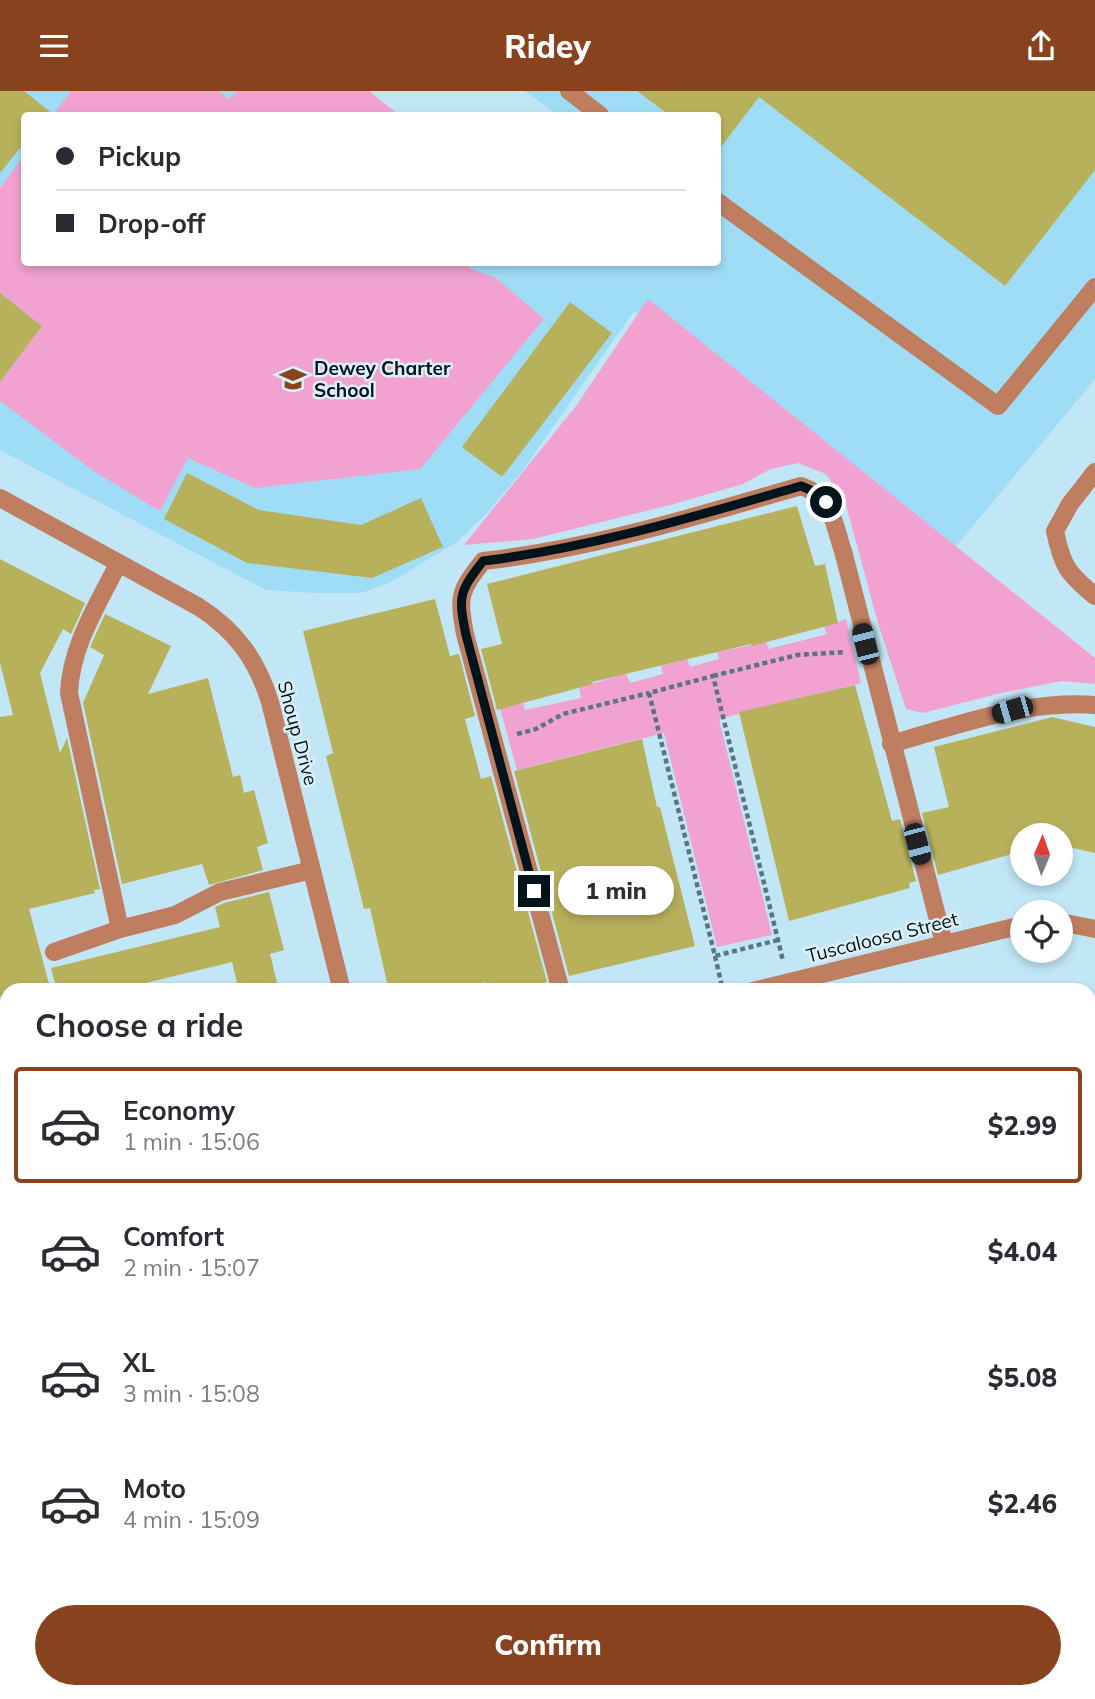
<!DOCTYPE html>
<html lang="en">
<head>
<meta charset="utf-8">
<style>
	:root { --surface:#fff; --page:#f7f7f7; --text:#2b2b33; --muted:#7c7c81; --line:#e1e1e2; --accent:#88421e }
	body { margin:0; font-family:Mulish,sans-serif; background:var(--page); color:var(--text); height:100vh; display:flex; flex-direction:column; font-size:26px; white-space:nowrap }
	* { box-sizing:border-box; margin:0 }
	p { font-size:23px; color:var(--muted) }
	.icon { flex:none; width:38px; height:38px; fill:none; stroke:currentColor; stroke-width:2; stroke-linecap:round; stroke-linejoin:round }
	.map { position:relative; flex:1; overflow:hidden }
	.panel { position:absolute; left:0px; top:892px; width:1096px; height:716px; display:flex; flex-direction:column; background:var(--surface); border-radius:21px 21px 0 0; box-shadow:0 4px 10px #0003 }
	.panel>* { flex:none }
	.banner { position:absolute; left:21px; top:21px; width:700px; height:154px; border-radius:7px; box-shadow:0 4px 10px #0003; display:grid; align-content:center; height:154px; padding:0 35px; background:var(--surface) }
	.needle { width:46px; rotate:2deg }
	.controls { position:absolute; left:1010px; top:732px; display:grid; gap:14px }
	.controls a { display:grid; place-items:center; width:63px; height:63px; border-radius:50%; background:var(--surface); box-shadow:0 4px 10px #0003; font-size:35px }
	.end { position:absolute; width:32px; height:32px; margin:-16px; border:9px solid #01141c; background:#fff; box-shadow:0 0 0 4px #fff }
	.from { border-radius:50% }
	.bubble { position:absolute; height:49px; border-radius:24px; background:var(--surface); box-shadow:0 4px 10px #0003; font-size:23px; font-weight:800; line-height:49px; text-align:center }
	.car { position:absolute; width:21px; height:42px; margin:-21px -10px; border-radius:9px; box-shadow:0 0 5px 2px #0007; background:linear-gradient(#222 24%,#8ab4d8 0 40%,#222 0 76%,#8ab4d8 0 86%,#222 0) }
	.banner b { display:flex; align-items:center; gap:24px; height:66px; font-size:26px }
	.banner b+b { border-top:2px solid var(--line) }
	.banner i { width:18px; height:18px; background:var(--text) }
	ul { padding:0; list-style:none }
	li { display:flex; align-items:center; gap:21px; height:116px; margin:0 14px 10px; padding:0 21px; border:4px solid transparent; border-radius:7px }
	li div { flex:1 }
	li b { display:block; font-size:26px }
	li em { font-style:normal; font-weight:800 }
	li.selected { border-color:var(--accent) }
	li>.icon { width:63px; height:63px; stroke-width:1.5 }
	h2 { padding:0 35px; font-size:32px; line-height:84px }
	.button { display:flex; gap:14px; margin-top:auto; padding:14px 35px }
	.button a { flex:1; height:80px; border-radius:42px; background:var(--accent); color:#fff; font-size:28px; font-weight:800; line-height:80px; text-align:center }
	header { display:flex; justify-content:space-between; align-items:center; height:91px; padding:0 35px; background:var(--accent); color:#fff; font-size:32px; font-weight:800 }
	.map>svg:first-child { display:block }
	.built { fill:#9fddf6 }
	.green { fill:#f2a2d0 }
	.building { fill:#b8b15b }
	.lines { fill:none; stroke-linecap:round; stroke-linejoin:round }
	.path { stroke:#5a7581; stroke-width:4.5; stroke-dasharray:5 3.5; stroke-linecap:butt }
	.minor { stroke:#bf7e60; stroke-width:18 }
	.route { stroke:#01141c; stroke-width:9 }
	.labels { text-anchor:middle; stroke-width:5; stroke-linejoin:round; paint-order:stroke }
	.poi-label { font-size:19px; font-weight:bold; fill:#01141c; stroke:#ddeff7; text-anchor:start }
	.street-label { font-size:19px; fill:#01141c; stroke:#ddeff7 }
</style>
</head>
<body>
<header><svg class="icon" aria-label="menu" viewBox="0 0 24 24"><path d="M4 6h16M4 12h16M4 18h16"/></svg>Ridey<svg class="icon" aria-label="share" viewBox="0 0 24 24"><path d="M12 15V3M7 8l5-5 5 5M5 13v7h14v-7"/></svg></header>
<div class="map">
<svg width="1095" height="1608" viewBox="0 0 1095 1608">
	<rect width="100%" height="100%" fill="#c1e6f5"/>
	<path class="built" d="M 0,0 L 369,0 L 399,24 L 24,24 L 24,172 L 718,172 L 718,24 L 558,24 L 525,0 L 1095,0 L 1095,288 L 937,478 L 634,220 L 523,379 L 488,421 L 457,451 L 389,492 L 361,502 L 316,502 L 266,499 L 0,359 Z"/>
	<path class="green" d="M 71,0 L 219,0 L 229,8 L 237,0 L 369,0 L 399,24 L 53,24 Z
		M 24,64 L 24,172 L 472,172 L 469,177 L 496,187 L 544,228 L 420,378 L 255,397 L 188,367 L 160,420 L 95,381 L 0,310 L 0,291 L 42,235 L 0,202 L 0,97 Z
		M 648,208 L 1095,567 L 1095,593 L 1061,590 L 997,603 L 923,622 L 906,618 L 878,532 L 846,414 L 826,383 L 798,372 L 771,378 L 743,393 L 670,414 L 533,448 L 464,454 L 576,315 Z
		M 846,528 L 861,592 L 719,628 L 772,844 L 717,856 L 664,642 L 517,679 L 500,617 L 523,612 L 525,619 L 581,607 L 579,597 L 626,582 L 630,592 L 663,583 L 661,575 L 687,568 L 690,576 L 719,568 L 717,561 L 766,551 L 769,558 L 827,543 L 824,536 Z
		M 1088,1087 L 1095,1092 L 1095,1150 L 1089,1152 Z"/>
	<path class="building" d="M 0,0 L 24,0 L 54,24 L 24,24 L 24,52 L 0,82 Z
		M 637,0 L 1095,0 L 1095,79 L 1005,195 L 759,6 L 718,60 L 718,24 L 669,24 Z
		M 0,202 L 42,235 L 0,291 Z
		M 570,211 L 612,242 L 502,386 L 462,356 Z
		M 187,382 L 259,419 L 361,434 L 421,407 L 443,456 L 372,487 L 247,472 L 164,428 Z
		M 797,415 L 815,475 L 825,473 L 838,532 L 752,555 L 751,553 L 592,591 L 593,593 L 497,619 L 481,558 L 502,553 L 487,493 Z
		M 0,468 L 85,512 L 71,543 L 63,538 L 40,582 L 60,662 L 67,647 L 100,798 L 94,799 L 95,802 L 29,818 L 49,893 L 24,900 L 7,900 L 7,904 L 0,906 L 0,626 L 13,624 L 0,572 Z
		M 435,508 L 450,565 L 459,563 L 475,625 L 465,628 L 481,688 L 491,685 L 547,891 L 516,900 L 488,900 L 486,891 L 455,900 L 389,900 L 370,817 L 364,818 L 326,665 L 333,662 L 303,540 Z
		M 105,523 L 171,555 L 148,603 L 208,587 L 233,686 L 240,684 L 244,702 L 254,699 L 268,752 L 257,756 L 263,779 L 209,794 L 202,773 L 122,793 L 83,612 L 104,564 L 90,556 Z
		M 855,594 L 892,730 L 900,728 L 916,790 L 909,792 L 910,797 L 789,830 L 739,621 Z
		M 1052,626 L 1095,636 L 1095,762 L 1060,754 L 1060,744 L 1022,744 L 1022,760 L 938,784 L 922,722 L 949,716 L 934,656 Z
		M 642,648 L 657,716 L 660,716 L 695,855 L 569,885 L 514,680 Z
		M 269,801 L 284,859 L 270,863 L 279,900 L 239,900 L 232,871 L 113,900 L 57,900 L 51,877 L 220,836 L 215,816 L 224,812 Z"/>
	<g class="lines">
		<path class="path" d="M 713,585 L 797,564 L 846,561
			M 517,643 L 536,638 L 563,623 L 649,602
			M 778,849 L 715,865 L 649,602 L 713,585 L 778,849 L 783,870
			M 715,865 L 723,900"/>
		<path class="minor" d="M 569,0 L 600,24
			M 718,111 L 998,315 L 1095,196
			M 1095,381 L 1070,413 L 1055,440 C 1062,475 1068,483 1095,505
			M 0,407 L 199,516 C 236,540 257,569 270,611 L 342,900
			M 118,473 C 97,515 71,555 69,602 L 120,838
			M 891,653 C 958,634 1025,609 1095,614
			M 1060,831 L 1095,838
			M 54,861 L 120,838 L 175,824 L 220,801 L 312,779
			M 561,900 L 465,543 C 458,505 459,501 483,470 C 591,458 697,425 801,395 C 833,406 833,431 843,460 L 944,852
			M 753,900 L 1022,834
			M 1088,1027 L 1095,1021
			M 0,1087 L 7,1085
			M 0,1157 L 7,1184
			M 0,1347 L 7,1345
			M 1088,1413 L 1095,1440
			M 1088,1539 L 1095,1537
			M 0,1556 L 7,1555
			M 112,1601 L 114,1608
			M 318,1601 L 320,1608
			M 521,1601 L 523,1608
			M 729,1601 L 731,1608
			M 936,1601 L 938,1608"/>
	</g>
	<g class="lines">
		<path class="route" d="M 534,800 L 466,544 C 458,505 459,501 483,470 C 591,457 696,425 801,395 L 813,400 L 826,411"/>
	</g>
	<defs>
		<g id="school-bare" transform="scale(2.1)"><path d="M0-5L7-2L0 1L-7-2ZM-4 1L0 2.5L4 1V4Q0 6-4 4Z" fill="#88421e" stroke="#ddeff7" stroke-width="2.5" paint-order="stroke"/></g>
	</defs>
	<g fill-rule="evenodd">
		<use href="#school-bare" x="293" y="288"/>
	</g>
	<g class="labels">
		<g class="poi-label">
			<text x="314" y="284">Dewey Charter<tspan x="314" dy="22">School</tspan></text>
		</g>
		<g class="street-label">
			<text transform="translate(298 642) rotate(75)" y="7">Shoup Drive</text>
			<text transform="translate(882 846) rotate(-14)" y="7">Tuscaloosa Street</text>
		</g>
	</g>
</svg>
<div class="controls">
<a><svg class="needle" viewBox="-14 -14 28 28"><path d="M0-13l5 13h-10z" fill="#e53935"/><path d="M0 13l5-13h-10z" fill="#7c7c81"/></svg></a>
<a><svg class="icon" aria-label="locate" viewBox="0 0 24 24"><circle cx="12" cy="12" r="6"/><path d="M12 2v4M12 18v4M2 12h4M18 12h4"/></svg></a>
</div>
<i class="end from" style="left:826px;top:411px"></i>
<i class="end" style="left:534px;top:800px"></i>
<div class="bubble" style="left:558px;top:775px;width:116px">1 min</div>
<i class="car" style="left:865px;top:553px;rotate:346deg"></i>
<i class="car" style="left:1012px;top:619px;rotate:254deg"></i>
<i class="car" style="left:917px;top:753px;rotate:165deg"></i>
<div class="banner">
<b><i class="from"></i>Pickup</b>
<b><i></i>Drop-off</b>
</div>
<section class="panel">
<h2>Choose a ride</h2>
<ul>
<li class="selected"><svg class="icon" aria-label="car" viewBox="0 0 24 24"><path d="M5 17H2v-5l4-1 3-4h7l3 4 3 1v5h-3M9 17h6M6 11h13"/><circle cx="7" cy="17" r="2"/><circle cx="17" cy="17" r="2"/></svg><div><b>Economy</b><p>1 min · 15:06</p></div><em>$2.99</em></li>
<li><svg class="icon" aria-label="car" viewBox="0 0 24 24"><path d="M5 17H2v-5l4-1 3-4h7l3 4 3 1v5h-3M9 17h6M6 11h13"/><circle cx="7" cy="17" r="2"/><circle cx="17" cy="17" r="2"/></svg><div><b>Comfort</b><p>2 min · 15:07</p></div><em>$4.04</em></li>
<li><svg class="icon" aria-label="car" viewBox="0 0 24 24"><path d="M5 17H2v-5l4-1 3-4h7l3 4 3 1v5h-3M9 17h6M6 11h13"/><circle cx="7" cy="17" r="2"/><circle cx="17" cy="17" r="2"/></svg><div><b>XL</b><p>3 min · 15:08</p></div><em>$5.08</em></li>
<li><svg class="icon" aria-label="car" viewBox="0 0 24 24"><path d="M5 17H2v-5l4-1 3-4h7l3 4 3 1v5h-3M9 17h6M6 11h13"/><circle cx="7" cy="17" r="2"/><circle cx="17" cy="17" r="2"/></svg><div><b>Moto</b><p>4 min · 15:09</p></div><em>$2.46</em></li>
</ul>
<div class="button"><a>Confirm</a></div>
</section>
</div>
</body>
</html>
